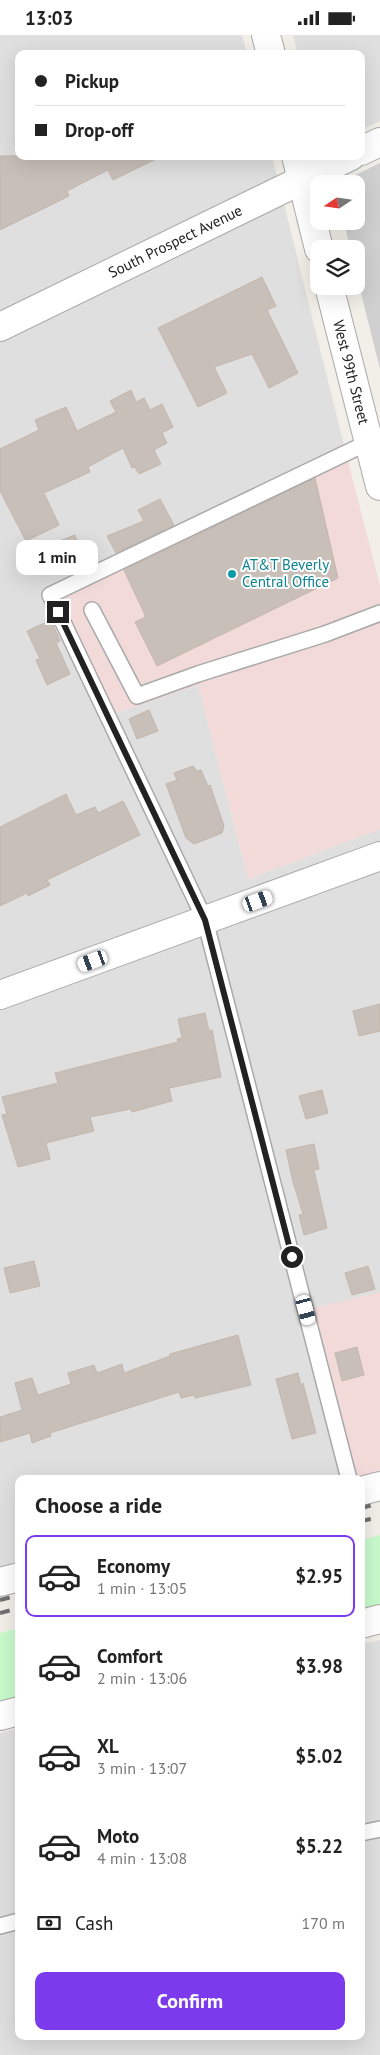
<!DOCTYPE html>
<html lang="en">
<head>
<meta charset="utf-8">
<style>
	:root { --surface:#fff; --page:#f6f6f6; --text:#222; --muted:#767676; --line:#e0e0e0; --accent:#7c3aed }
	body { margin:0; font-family:"PT Sans",sans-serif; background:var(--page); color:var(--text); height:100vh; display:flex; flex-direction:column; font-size:19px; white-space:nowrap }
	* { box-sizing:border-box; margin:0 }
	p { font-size:16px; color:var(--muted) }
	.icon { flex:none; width:28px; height:28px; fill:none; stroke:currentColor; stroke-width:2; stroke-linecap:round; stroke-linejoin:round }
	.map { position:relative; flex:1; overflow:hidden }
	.sheet { position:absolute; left:15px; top:1440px; width:350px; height:565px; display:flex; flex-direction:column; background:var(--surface); border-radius:10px; box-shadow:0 5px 20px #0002 }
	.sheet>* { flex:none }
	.banner { position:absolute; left:15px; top:15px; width:350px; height:110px; border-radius:10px; box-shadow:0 5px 20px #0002; display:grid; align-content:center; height:110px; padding:0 20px; background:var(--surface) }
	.needle { width:32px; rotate:257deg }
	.tools { position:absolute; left:310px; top:140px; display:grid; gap:10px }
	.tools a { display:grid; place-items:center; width:55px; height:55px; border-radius:10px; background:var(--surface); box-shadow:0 5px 20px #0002; font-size:25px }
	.end { position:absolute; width:22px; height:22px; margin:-11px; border:6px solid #222; background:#fff; box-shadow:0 0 0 2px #fff }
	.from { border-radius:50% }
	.bubble { position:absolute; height:35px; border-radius:10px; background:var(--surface); box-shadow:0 5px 20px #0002; font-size:16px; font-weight:700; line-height:35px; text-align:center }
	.car { position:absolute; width:15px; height:30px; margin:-15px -8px; border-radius:6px; box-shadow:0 0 4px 1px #0007; background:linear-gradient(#fff 24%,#345 0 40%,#fff 0 76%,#345 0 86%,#fff 0) }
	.banner b { display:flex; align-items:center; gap:18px; height:48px; font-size:19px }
	.banner b+b { border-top:1px solid var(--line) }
	.banner i { width:12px; height:12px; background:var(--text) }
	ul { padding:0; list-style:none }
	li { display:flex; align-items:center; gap:15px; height:82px; margin:0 10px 8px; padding:0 10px; border:2px solid transparent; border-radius:10px }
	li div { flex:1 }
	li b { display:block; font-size:19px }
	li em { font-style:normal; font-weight:700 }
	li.active { border-color:var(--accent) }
	li>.icon { width:45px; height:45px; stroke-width:1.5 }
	h2 { padding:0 20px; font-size:22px; line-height:60px }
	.pay { display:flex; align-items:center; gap:12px; height:55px; padding:0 20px; font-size:19px }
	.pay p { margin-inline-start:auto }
	.primary-button { display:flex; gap:10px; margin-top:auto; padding:10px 20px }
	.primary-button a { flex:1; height:58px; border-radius:10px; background:var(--accent); color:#fff; font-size:20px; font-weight:700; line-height:58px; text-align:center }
	.status { display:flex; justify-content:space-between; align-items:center; height:35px; padding:0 25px; background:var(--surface); direction:ltr }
	.status svg { height:14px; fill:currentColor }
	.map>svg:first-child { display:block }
	.residential { fill:#e0dfdf }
	.commercial { fill:#f2dad9 }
	.religious { fill:#d0d0d0 }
	.park { fill:#c8facc }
	.building { fill:#c7bfb8; stroke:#c4b6ab }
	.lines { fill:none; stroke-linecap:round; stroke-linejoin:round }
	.service-casing { stroke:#a9a9a9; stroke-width:18 }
	.minor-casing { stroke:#a9a9a9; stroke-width:30 }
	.tertiary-casing { stroke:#a9a9a9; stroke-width:30 }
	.service { stroke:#fff; stroke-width:15 }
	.minor { stroke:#fff; stroke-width:28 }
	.tertiary { stroke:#fff; stroke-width:28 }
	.rail { stroke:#707070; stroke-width:4; stroke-dasharray:10 10; stroke-linecap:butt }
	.route { stroke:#222; stroke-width:6 }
	.culture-dot { fill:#0f9aa8; stroke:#fff; stroke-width:2 }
	.labels { text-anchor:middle; stroke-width:4; stroke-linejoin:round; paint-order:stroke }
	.street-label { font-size:15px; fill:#222; stroke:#fff }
	.culture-label { font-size:15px; fill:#0d838f; stroke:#fff; text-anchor:start }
</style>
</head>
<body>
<div class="status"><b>13:03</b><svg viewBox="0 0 49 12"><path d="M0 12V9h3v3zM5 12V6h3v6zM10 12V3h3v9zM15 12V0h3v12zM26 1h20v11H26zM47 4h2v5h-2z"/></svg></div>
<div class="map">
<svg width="380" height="2020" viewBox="0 0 380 2020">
	<rect width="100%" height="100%" fill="#f2efe9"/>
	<path class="residential" d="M 0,0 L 242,0 L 247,19 L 19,19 L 19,121 L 272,121 L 346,418 L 198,650 L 248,844 L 380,794 L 380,1257 L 306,1276 L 349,1444 L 19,1444 L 19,1530 L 0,1535 Z
		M 293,0 L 380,0 L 380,86 L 361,95 L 361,19 L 298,19 Z
		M 380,1605 L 380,2020 L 0,2020 L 0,1698 L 19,1693 L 19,2001 L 361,2001 L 361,1609 Z"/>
	<path class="commercial" d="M 346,418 L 380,551 L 380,794 L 248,844 L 198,650 L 108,681 L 50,560 Z
		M 380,1257 L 380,1441 L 361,1445 L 349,1444 L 306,1275 Z"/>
	<path class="religious" d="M 380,128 L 380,334 L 356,238 L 356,214 L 350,214 L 344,186 L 356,186 L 356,149 L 337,149 Z"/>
	<path class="park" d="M 380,1500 L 380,1573 L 361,1577 L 361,1505 Z
		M 19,1593 L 19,1662 L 0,1666 L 0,1598 Z"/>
	<path class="building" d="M 0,121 L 162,121 L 113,145 L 108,135 L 67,156 L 69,161 L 0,195 Z
		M 262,242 L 276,271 L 267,275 L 298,338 L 269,353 L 252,319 L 214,332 L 227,358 L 198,372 L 158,293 Z
		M 131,355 L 136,367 L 144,363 L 150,375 L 162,369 L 173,392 L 162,398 L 167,408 L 154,415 L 161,429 L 139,439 L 135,432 L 132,433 L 123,413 L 88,432 L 90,437 L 44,458 L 59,490 L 26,506 L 0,456 L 0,414 L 39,395 L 35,385 L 66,372 L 77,396 L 116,377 L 110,366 Z
		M 315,443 L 338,543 L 157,631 L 135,587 L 146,582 L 124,535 Z
		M 160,464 L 174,490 L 116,518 L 107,501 L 144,486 L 138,475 Z
		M 75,500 L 86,526 L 63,535 L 52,509 Z
		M 51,585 L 60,606 L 56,608 L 70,639 L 47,650 L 36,625 L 40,624 L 27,596 Z
		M 149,675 L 158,696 L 137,704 L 129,684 Z
		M 193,731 L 197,736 L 201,735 L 208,751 L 210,750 L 224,791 L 222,798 L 194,809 L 186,803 L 166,749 L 177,745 L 174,738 Z
		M 66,759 L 76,780 L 95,772 L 98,778 L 123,766 L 140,800 L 47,845 L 50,850 L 28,861 L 27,858 L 0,871 L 0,792 Z
		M 380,969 L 380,996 L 359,1001 L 353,976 Z
		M 205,978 L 209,996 L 212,995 L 221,1042 L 169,1053 L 172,1066 L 132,1077 L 131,1074 L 90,1082 L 94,1096 L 46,1108 L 50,1124 L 18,1132 L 2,1080 L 7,1079 L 2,1062 L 58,1048 L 55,1038 L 178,1007 L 177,1004 L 182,1003 L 178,984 Z
		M 322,1055 L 328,1078 L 306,1084 L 299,1061 Z
		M 314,1109 L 319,1134 L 314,1135 L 327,1193 L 304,1200 L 299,1180 L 303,1179 L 293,1147 L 286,1115 Z
		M 34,1226 L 40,1251 L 10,1258 L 4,1233 Z
		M 368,1231 L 375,1254 L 352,1260 L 345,1238 Z
		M 238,1300 L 251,1350 L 195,1363 L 194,1360 L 181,1363 L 179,1357 L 50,1398 L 51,1401 L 32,1408 L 30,1398 L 0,1407 L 0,1382 L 22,1375 L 15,1348 L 32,1343 L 38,1360 L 71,1349 L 68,1338 L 94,1330 L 97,1338 L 122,1329 L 124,1338 L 170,1321 L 170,1319 Z
		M 357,1312 L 364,1340 L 342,1346 L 335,1318 Z
		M 298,1338 L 301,1350 L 303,1348 L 316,1398 L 292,1404 L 276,1344 Z"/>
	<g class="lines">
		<g class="service-casing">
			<path id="service" d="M 92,575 L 137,661 L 198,639 L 325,599 L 380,578
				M 349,1444 L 205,885 L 50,560 L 369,407
				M 361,1798 L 380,1794
				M 0,1891 L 19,1886"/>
		</g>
		<g class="minor-casing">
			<g id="minor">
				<path d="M 361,116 L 380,107"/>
				<path id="s1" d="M 0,292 L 351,121"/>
				<path d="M 0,960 L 380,821"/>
				<path d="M 361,1456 L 380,1451"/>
				<path d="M 0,1547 L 19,1542"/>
				<path d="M 361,1589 L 380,1584"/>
				<path d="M 0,1681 L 19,1676"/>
			</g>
		</g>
		<g class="tertiary-casing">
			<g id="tertiary">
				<path d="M 266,0 L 271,19"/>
				<path d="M 296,121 L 319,214"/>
				<path id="s2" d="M 329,251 L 380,451"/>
			</g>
		</g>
		<use href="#service" class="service"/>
		<use href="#minor" class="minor"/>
		<use href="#tertiary" class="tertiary"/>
		<path class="rail" d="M 361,1473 L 380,1468
			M 361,1486 L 380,1482
			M 0,1565 L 19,1560
			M 0,1578 L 19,1573"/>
	</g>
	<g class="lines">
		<path class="route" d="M 58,577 L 205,885 L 292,1222"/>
	</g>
	<circle class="culture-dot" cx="232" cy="539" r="5"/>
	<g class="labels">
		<g class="street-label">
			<text dy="5" stroke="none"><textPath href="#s1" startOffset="195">South Prospect Avenue</textPath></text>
			<text dy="5" stroke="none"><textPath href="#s2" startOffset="89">West 99th Street</textPath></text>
		</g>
		<g class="culture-label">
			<text x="242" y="535">AT&amp;T Beverly<tspan x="242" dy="17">Central Office</tspan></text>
		</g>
	</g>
</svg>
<div class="tools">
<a><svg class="needle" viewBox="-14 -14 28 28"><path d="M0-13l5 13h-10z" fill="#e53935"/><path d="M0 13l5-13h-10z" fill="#767676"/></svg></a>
<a><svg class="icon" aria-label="layers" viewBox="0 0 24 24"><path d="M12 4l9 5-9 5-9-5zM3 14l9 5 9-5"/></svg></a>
</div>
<i class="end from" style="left:292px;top:1222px"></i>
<i class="end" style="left:58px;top:577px"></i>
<div class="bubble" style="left:16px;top:505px;width:82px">1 min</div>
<i class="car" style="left:258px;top:866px;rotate:70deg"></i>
<i class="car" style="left:93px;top:926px;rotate:250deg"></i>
<i class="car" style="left:306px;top:1275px;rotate:165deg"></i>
<div class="banner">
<b><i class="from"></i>Pickup</b>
<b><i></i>Drop-off</b>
</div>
<section class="sheet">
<h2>Choose a ride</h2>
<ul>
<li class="active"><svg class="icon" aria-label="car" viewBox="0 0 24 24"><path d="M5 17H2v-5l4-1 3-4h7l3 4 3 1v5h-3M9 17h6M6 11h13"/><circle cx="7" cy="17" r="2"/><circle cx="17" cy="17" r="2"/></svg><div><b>Economy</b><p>1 min · 13:05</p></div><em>$2.95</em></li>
<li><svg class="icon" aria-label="car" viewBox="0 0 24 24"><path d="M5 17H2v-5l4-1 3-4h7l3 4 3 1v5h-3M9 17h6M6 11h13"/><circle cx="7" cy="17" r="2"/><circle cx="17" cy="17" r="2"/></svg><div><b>Comfort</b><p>2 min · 13:06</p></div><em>$3.98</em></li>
<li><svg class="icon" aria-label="car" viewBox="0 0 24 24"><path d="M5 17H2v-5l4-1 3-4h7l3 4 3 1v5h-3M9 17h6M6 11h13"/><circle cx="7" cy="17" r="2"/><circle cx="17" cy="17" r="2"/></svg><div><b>XL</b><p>3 min · 13:07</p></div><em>$5.02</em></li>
<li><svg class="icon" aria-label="car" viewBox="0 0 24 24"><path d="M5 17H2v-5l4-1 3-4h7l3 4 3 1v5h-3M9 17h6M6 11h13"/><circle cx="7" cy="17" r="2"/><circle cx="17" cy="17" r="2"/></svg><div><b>Moto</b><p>4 min · 13:08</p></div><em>$5.22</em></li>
</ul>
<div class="pay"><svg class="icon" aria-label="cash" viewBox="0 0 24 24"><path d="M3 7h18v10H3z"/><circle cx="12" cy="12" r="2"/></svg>Cash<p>170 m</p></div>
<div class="primary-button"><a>Confirm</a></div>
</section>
</div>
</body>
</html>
